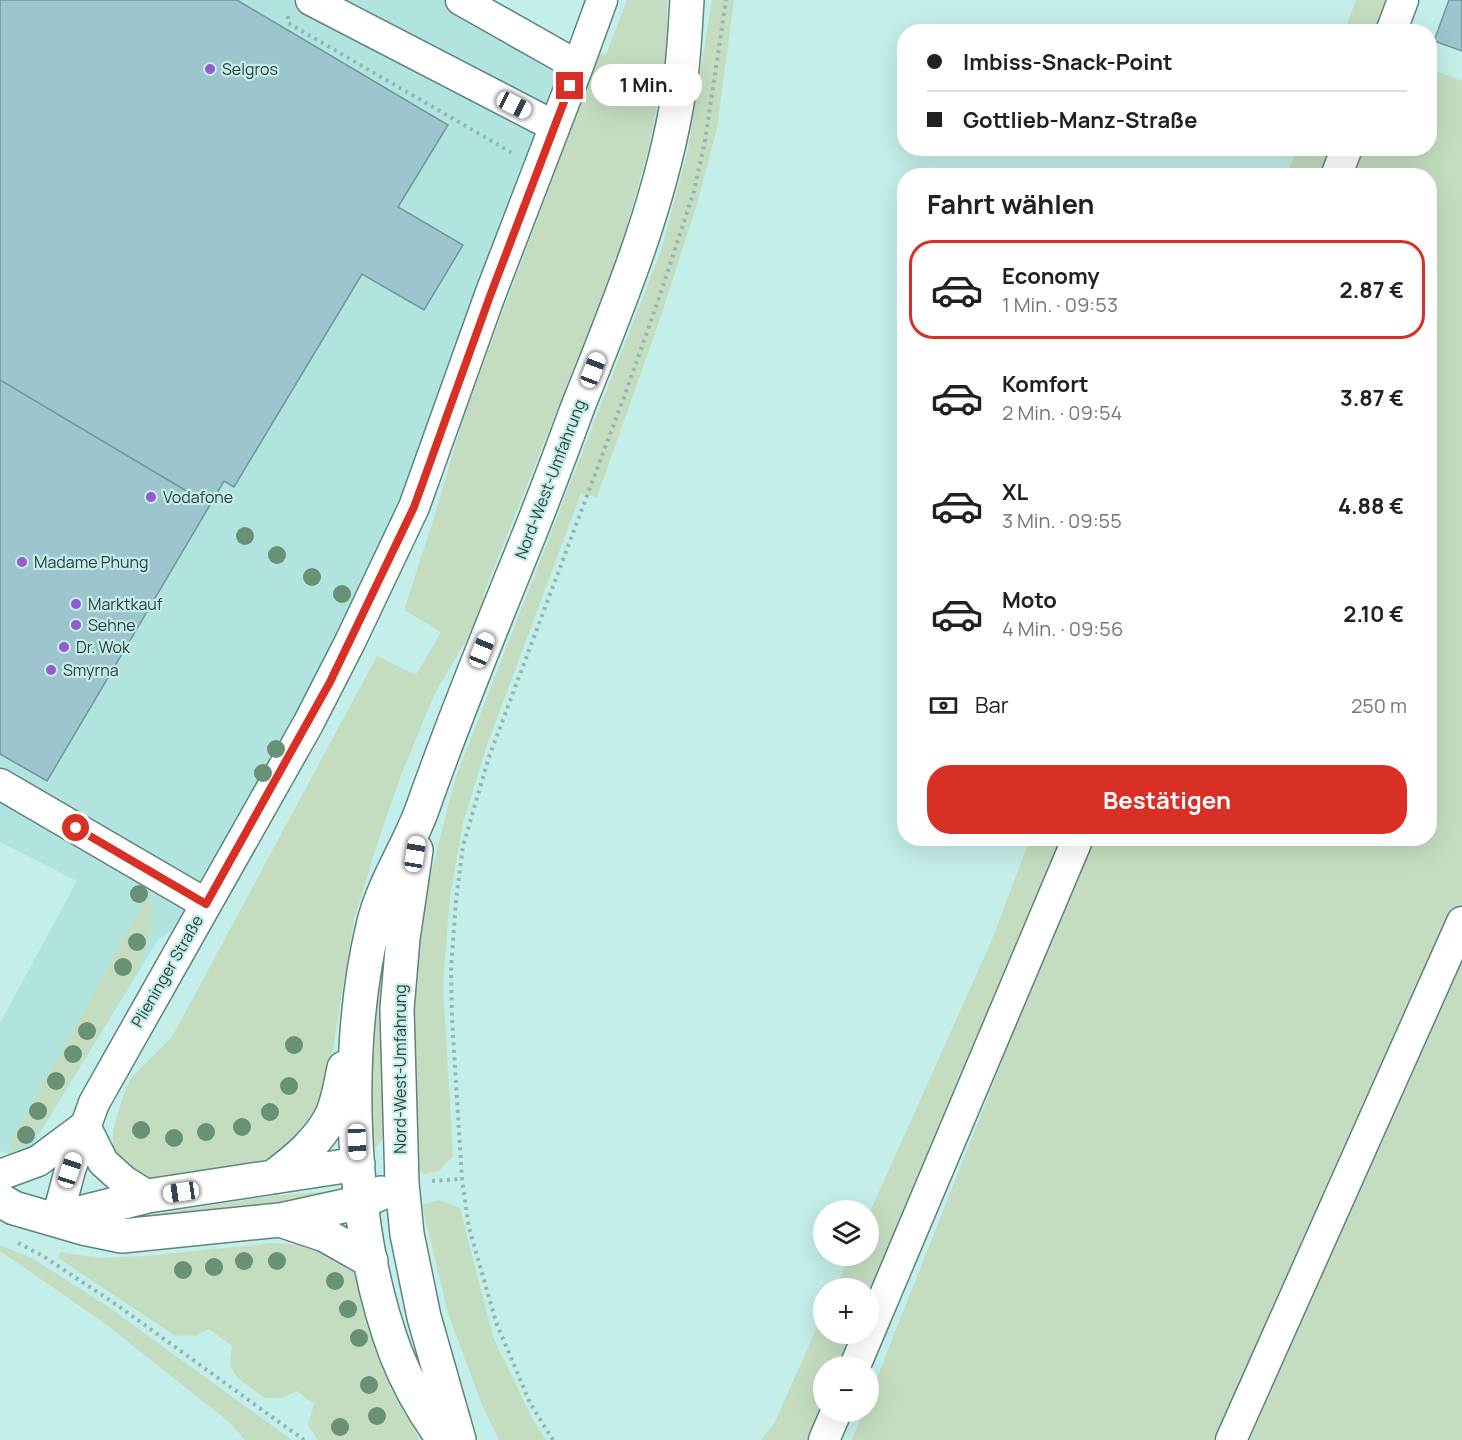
<!DOCTYPE html>
<html lang="de">
<head>
<meta charset="utf-8">
<style>
	:root { --surface:#fff; --page:#f2f2f2; --text:#202124; --muted:#757577; --line:#e0e0e0; --accent:#d93025 }
	body { margin:0; font-family:Manrope,sans-serif; background:var(--page); color:var(--text); height:100vh; display:flex; flex-direction:column; font-size:22px; white-space:nowrap }
	* { box-sizing:border-box; margin:0 }
	p { font-size:20px; color:var(--muted) }
	.icon { flex:none; width:33px; height:33px; fill:none; stroke:currentColor; stroke-width:2; stroke-linecap:round; stroke-linejoin:round }
	.map { position:relative; flex:1; overflow:hidden }
	.side { position:absolute; left:897px; top:168px; width:540px; height:678px; display:flex; flex-direction:column; background:var(--surface); border-radius:24px; box-shadow:0 6px 24px #0002 }
	.side>* { flex:none }
	.top-card { position:absolute; left:897px; top:24px; width:540px; height:132px; border-radius:24px; box-shadow:0 6px 24px #0002; display:grid; align-content:center; height:132px; padding:0 30px; background:var(--surface) }
	.controls { position:absolute; left:813px; top:1200px; display:grid; gap:12px }
	.controls a { display:grid; place-items:center; width:66px; height:66px; border-radius:50%; background:var(--surface); box-shadow:0 6px 24px #0002; font-size:30px }
	.end { position:absolute; width:27px; height:27px; margin:-14px; border:8px solid #d93025; background:#fff; box-shadow:0 0 0 3px #fff }
	.from { border-radius:50% }
	.bubble { position:absolute; height:42px; border-radius:21px; background:var(--surface); box-shadow:0 6px 24px #0002; font-size:20px; font-weight:700; line-height:42px; text-align:center }
	.car { position:absolute; width:18px; height:36px; margin:-18px -9px; border-radius:8px; box-shadow:0 0 4px 2px #0007; background:linear-gradient(#fff 24%,#345 0 40%,#fff 0 76%,#345 0 86%,#fff 0) }
	.top-card b { display:flex; align-items:center; gap:21px; height:57px; font-size:22px }
	.top-card b+b { border-top:2px solid var(--line) }
	.top-card i { width:15px; height:15px; background:var(--text) }
	ul { padding:0; list-style:none }
	li { display:flex; align-items:center; gap:18px; height:99px; margin:0 12px 9px; padding:0 18px; border:3px solid transparent; border-radius:24px }
	li div { flex:1 }
	li b { display:block; font-size:22px }
	li em { font-style:normal; font-weight:700 }
	li.active { border-color:var(--accent) }
	li>.icon { width:54px; height:54px; stroke-width:1.5 }
	h2 { padding:0 30px; font-size:27px; line-height:72px }
	.pay { display:flex; align-items:center; gap:15px; height:66px; padding:0 30px; font-size:22px }
	.pay p { margin-inline-start:auto }
	.button { display:flex; gap:12px; margin-top:auto; padding:12px 30px }
	.button a { flex:1; height:69px; border-radius:24px; background:var(--accent); color:#fff; font-size:24px; font-weight:700; line-height:69px; text-align:center }
	.map>svg:first-child { display:block }
	.built { fill:#b1e4de }
	.green { fill:#c4ddc0 }
	.building { fill:#9dc5cd; stroke:#71979f; stroke-width:1.5 }
	.lines { fill:none; stroke-linecap:round; stroke-linejoin:round }
	.minor-casing { stroke:#5e8480; stroke-width:33 }
	.major-casing { stroke:#5e8480; stroke-width:36 }
	.path { stroke:#95b7b4; stroke-width:4; stroke-dasharray:3 4.5; stroke-linecap:butt }
	.minor { stroke:#fff; stroke-width:30 }
	.major { stroke:#fff; stroke-width:33 }
	.tree { fill:#699175 }
	.route { stroke:#d93025; stroke-width:8 }
	.poi-dot { fill:#9559d0; stroke:#c4eee9; stroke-width:2 }
	.labels { text-anchor:middle; stroke-width:4.5; stroke-linejoin:round; paint-order:stroke }
	.poi-label { font-size:16px; fill:#2e3e3d; stroke:#c4eee9; text-anchor:start }
	.street-label { font-size:16px; fill:#2e3e3d; stroke:#c4eee9 }
</style>
</head>
<body>
<div class="map">
<svg width="1462" height="1440" viewBox="0 0 1462 1440">
	<rect width="100%" height="100%" fill="#c4eee9"/>
	<path class="built" d="M 0,0 L 461,0 L 578,66 L 441,429 L 206,904 L 158,940 L 24,1159 L 0,1151 L 0,1023 L 77,881 L 0,842 Z"/>
	<path class="green" d="M 627,0 L 667,0 L 667,48 L 649,147 L 617,260 L 483,595 L 485,600 L 471,632 L 435,693 L 401,775 L 376,847 L 354,920 L 332,1054 L 331,1080 L 322,1109 L 301,1137 L 280,1152 L 257,1163 L 200,1173 L 152,1179 L 130,1173 L 113,1151 L 113,1131 L 122,1099 L 131,1078 L 172,1037 L 377,656 L 416,675 L 441,632 L 404,610 L 433,521 L 463,419 L 599,53 L 606,55 Z
		M 712,0 L 734,0 L 717,128 L 697,204 L 660,319 L 597,497 L 581,493 L 487,745 L 463,823 L 450,896 L 443,985 L 453,1156 L 439,1171 L 424,1174 L 416,1165 L 411,1016 L 423,905 L 455,779 L 662,248 L 688,149 Z
		M 1356,0 L 1389,0 L 1377,31 L 1344,32 Z
		M 1430,69 L 1462,81 L 1462,903 L 1223,1440 L 852,1440 L 863,1412 L 868,1412 L 869,1398 L 1090,839 L 1430,838 L 1430,176 L 1352,175 L 1363,149 L 1430,148 Z
		M 1297,149 L 1333,149 L 1322,175 L 1286,176 Z
		M 1030,839 L 1065,839 L 869,1305 L 868,1288 L 835,1288 L 850,1256 L 868,1256 L 869,1214 L 991,942 Z
		M 137,884 L 146,893 L 152,909 L 151,931 L 141,962 L 112,1014 L 42,1127 L 26,1143 L 12,1153 L 11,1142 L 144,902 L 132,895 Z
		M 1462,938 L 1462,1440 L 1239,1440 Z
		M 385,960 L 384,1136 L 377,1147 L 372,1148 L 369,1043 L 382,965 Z
		M 331,1191 L 336,1194 L 336,1199 L 140,1225 L 100,1219 L 136,1217 L 271,1196 Z
		M 439,1200 L 460,1208 L 493,1337 L 533,1420 L 546,1440 L 499,1440 L 482,1405 L 448,1313 L 422,1205 Z
		M 273,1243 L 303,1245 L 329,1253 L 348,1265 L 361,1282 L 388,1371 L 419,1440 L 318,1440 L 308,1425 L 314,1404 L 297,1391 L 282,1398 L 265,1398 L 237,1378 L 230,1365 L 232,1346 L 209,1329 L 195,1336 L 174,1335 L 58,1258 L 60,1252 L 99,1258 L 145,1256 Z
		M 0,1245 L 32,1258 L 107,1306 L 292,1440 L 245,1440 L 229,1422 L 103,1322 L 0,1251 Z
		M 823,1314 L 824,1334 L 856,1334 L 843,1366 L 824,1366 L 824,1412 L 809,1440 L 761,1440 L 775,1422 Z"/>
	<path class="building" d="M 0,0 L 237,0 L 448,125 L 398,207 L 463,245 L 424,310 L 362,274 L 234,487 L 224,481 L 210,505 L 0,380 Z
		M 1449,0 L 1462,0 L 1462,51 L 1434,41 Z
		M 0,380 L 210,505 L 47,781 L 0,754 Z"/>
	<g class="lines">
		<g class="minor-casing">
			<path id="minor" d="M 311,0 L 554,126
				M 1391,32 L 1403,0
				M 578,66 L 602,0
				M 1336,176 L 1347,148
				M 0,784 L 206,904
				M 85,1126 L 103,1162 L 124,1181 L 148,1196
				M 0,1175 L 38,1161 L 85,1126
				M 57,1219 L 70,1170 L 94,1103 L 308,724 L 350,642 L 414,507 L 490,295 L 578,66 L 461,0
				M 855,1366 L 1078,838
				M 824,1440 L 836,1412
				M 1231,1440 L 1462,922"/>
		</g>
		<g class="major-casing">
			<path id="major" d="M 416,850 L 403,938 L 397,1009 L 402,1184 L 407,1234 L 424,1317 L 459,1440
				M 273,1177 C 296,1160 319,1141 332,1115 C 338,1101 341,1083 344,1068
				M 0,1200 L 14,1208 L 83,1228 L 122,1236 L 280,1220 L 362,1202 L 381,1193
				M 59,1218 L 148,1196 L 358,1164
				M 280,1220 L 325,1235 L 371,1261
				M 444,1440 C 425,1414 408,1384 396,1354 C 350,1231 343,1053 373,926 C 383,883 409,847 423,807 C 456,713 494,622 531,530 C 547,490 562,450 577,409 C 618,306 662,202 679,91 C 684,61 685,30 687,0"/>
		</g>
		<path class="path" d="M 288,16 L 288,23 L 514,154
			M 432,1181 L 462,1179
			M 18,1243 L 43,1256 L 117,1305 L 304,1440
			M 553,1440 L 530,1403 L 496,1322 L 469,1228 L 462,1179 L 452,1019 L 451,970 L 456,900 L 463,846 L 489,757 L 624,397 L 659,298 L 694,191 L 705,141 L 726,0"/>
		<use href="#minor" class="minor"/>
		<use href="#major" class="major"/>
	</g>
	<g class="tree">
		<circle cx="245" cy="536" r="9"/>
		<circle cx="277" cy="555" r="9"/>
		<circle cx="312" cy="577" r="9"/>
		<circle cx="342" cy="594" r="9"/>
		<circle cx="276" cy="749" r="9"/>
		<circle cx="263" cy="773" r="9"/>
		<circle cx="139" cy="894" r="9"/>
		<circle cx="137" cy="942" r="9"/>
		<circle cx="123" cy="967" r="9"/>
		<circle cx="87" cy="1031" r="9"/>
		<circle cx="294" cy="1045" r="9"/>
		<circle cx="73" cy="1054" r="9"/>
		<circle cx="56" cy="1081" r="9"/>
		<circle cx="289" cy="1086" r="9"/>
		<circle cx="38" cy="1111" r="9"/>
		<circle cx="270" cy="1112" r="9"/>
		<circle cx="242" cy="1127" r="9"/>
		<circle cx="141" cy="1130" r="9"/>
		<circle cx="206" cy="1132" r="9"/>
		<circle cx="26" cy="1135" r="9"/>
		<circle cx="174" cy="1138" r="9"/>
		<circle cx="244" cy="1261" r="9"/>
		<circle cx="277" cy="1261" r="9"/>
		<circle cx="214" cy="1267" r="9"/>
		<circle cx="183" cy="1270" r="9"/>
		<circle cx="335" cy="1281" r="9"/>
		<circle cx="348" cy="1309" r="9"/>
		<circle cx="359" cy="1338" r="9"/>
		<circle cx="369" cy="1385" r="9"/>
		<circle cx="377" cy="1416" r="9"/>
		<circle cx="340" cy="1427" r="9"/>
	</g>
	<g class="lines">
		<path class="route" d="M 76,828 L 206,904 L 330,682 L 414,507 L 490,296 L 570,86"/>
	</g>
	<g class="poi-dot">
		<circle cx="210" cy="69" r="6"/>
		<circle cx="151" cy="497" r="6"/>
		<circle cx="22" cy="562" r="6"/>
		<circle cx="76" cy="604" r="6"/>
		<circle cx="76" cy="625" r="6"/>
		<circle cx="64" cy="647" r="6"/>
		<circle cx="51" cy="670" r="6"/>
	</g>
	<g class="labels">
		<g class="poi-label">
			<text x="222" y="75">Selgros</text>
			<text x="163" y="503">Vodafone</text>
			<text x="34" y="568">Madame Phung</text>
			<text x="88" y="610">Marktkauf</text>
			<text x="88" y="631">Sehne</text>
			<text x="76" y="653">Dr. Wok</text>
			<text x="63" y="676">Smyrna</text>
		</g>
		<g class="street-label">
			<text transform="translate(550 479) rotate(-69)" y="6">Nord-West-Umfahrung</text>
			<text transform="translate(167 971) rotate(-60)" y="6">Plieninger Straße</text>
			<text transform="translate(400 1069) rotate(-90)" y="6">Nord-West-Umfahrung</text>
		</g>
	</g>
</svg>
<div class="controls">
<a><svg class="icon" aria-label="layers" viewBox="0 0 24 24"><path d="M12 4l9 5-9 5-9-5zM3 14l9 5 9-5"/></svg></a>
<a>+</a>
<a>−</a>
</div>
<i class="end from" style="left:76px;top:828px"></i>
<i class="end" style="left:570px;top:86px"></i>
<div class="bubble" style="left:591px;top:64px;width:111px">1 Min.</div>
<i class="car" style="left:514px;top:105px;rotate:117deg"></i>
<i class="car" style="left:593px;top:370px;rotate:21deg"></i>
<i class="car" style="left:482px;top:650px;rotate:22deg"></i>
<i class="car" style="left:415px;top:854px;rotate:9deg"></i>
<i class="car" style="left:357px;top:1142px;rotate:178deg"></i>
<i class="car" style="left:70px;top:1170px;rotate:18deg"></i>
<i class="car" style="left:181px;top:1192px;rotate:262deg"></i>
<div class="top-card">
<b><i class="from"></i>Imbiss-Snack-Point</b>
<b><i></i>Gottlieb-Manz-Straße</b>
</div>
<section class="side">
<h2>Fahrt wählen</h2>
<ul>
<li class="active"><svg class="icon" aria-label="car" viewBox="0 0 24 24"><path d="M5 17H2v-5l4-1 3-4h7l3 4 3 1v5h-3M9 17h6M6 11h13"/><circle cx="7" cy="17" r="2"/><circle cx="17" cy="17" r="2"/></svg><div><b>Economy</b><p>1 Min. · 09:53</p></div><em>2.87 €</em></li>
<li><svg class="icon" aria-label="car" viewBox="0 0 24 24"><path d="M5 17H2v-5l4-1 3-4h7l3 4 3 1v5h-3M9 17h6M6 11h13"/><circle cx="7" cy="17" r="2"/><circle cx="17" cy="17" r="2"/></svg><div><b>Komfort</b><p>2 Min. · 09:54</p></div><em>3.87 €</em></li>
<li><svg class="icon" aria-label="car" viewBox="0 0 24 24"><path d="M5 17H2v-5l4-1 3-4h7l3 4 3 1v5h-3M9 17h6M6 11h13"/><circle cx="7" cy="17" r="2"/><circle cx="17" cy="17" r="2"/></svg><div><b>XL</b><p>3 Min. · 09:55</p></div><em>4.88 €</em></li>
<li><svg class="icon" aria-label="car" viewBox="0 0 24 24"><path d="M5 17H2v-5l4-1 3-4h7l3 4 3 1v5h-3M9 17h6M6 11h13"/><circle cx="7" cy="17" r="2"/><circle cx="17" cy="17" r="2"/></svg><div><b>Moto</b><p>4 Min. · 09:56</p></div><em>2.10 €</em></li>
</ul>
<div class="pay"><svg class="icon" aria-label="cash" viewBox="0 0 24 24"><path d="M3 7h18v10H3z"/><circle cx="12" cy="12" r="2"/></svg>Bar<p>250 m</p></div>
<div class="button"><a>Bestätigen</a></div>
</section>
</div>
</body>
</html>
